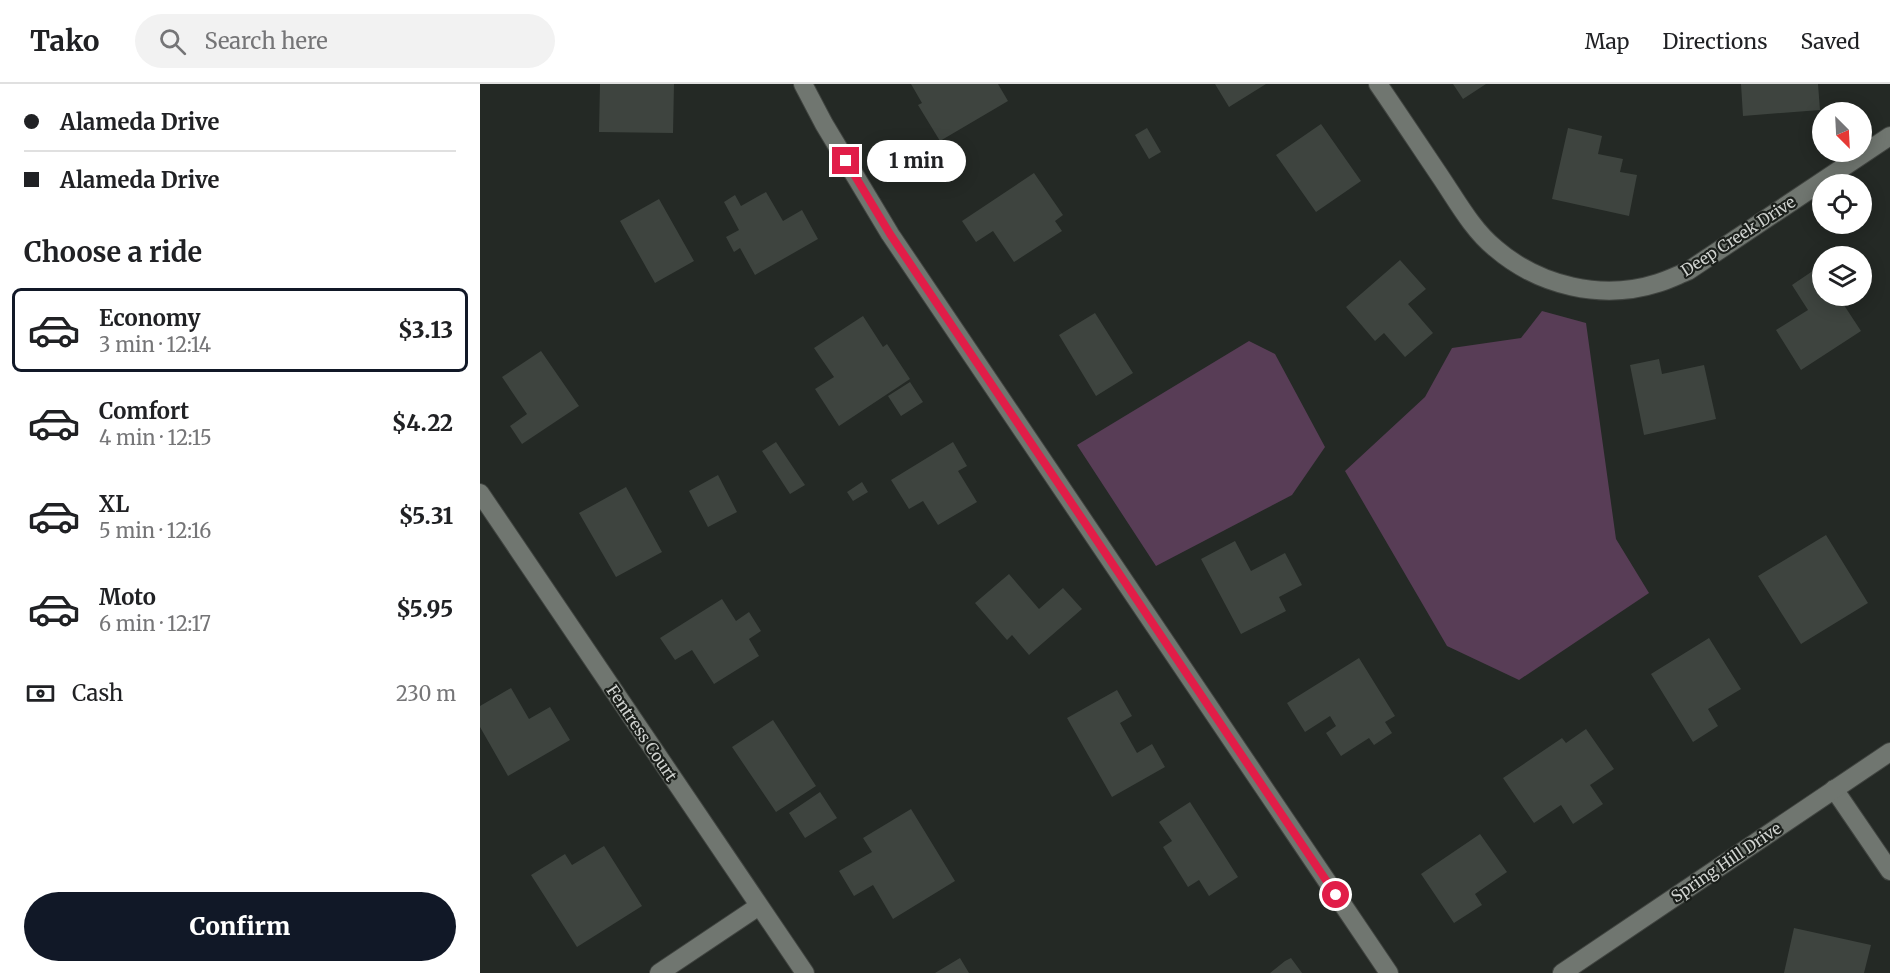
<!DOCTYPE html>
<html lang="en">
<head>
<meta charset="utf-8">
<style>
	:root { --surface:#fff; --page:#f2f2f2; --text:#202124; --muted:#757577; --line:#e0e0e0; --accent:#111827 }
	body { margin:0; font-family:Merriweather,serif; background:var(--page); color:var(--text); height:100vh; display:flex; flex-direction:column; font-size:22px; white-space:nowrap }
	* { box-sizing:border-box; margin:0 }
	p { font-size:20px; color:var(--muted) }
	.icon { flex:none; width:33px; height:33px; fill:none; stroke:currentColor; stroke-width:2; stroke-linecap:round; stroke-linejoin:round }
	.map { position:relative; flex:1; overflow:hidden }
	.sheet { display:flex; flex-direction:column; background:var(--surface); width:480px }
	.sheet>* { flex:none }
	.top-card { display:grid; align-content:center; height:132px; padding:0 24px; background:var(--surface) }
	.needle { width:39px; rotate:156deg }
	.buttons { position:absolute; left:1332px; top:18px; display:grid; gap:12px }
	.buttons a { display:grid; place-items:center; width:60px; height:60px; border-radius:50%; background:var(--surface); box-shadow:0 3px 15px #0003; font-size:30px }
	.end { position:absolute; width:27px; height:27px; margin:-14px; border:8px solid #e11d48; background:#fff; box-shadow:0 0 0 3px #fff }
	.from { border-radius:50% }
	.bubble { position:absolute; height:42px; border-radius:21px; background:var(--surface); box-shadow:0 3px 15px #0003; font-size:20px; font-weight:800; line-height:42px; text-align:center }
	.top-card b { display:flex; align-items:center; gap:21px; height:57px; font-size:22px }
	.top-card b+b { border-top:2px solid var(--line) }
	.top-card i { width:15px; height:15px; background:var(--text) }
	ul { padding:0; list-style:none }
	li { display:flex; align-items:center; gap:18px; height:84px; margin:0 12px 9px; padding:0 12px; border:3px solid transparent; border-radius:9px }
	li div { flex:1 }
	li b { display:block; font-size:22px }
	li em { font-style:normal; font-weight:800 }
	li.current { border-color:var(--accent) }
	li>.icon { width:54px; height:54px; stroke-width:1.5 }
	h2 { padding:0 24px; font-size:27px; line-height:72px }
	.pay { display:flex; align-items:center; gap:15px; height:66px; padding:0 24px; font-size:22px }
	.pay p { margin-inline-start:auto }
	.primary-button { display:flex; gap:12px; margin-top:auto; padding:12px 24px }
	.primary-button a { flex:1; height:69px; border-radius:36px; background:var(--accent); color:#fff; font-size:24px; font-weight:800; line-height:69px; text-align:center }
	header { display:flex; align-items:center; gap:36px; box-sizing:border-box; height:84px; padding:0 30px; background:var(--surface); border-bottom:2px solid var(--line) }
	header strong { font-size:28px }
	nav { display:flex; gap:33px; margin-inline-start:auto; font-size:21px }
	.search { width:420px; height:54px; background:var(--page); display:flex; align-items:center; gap:15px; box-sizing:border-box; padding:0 21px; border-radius:33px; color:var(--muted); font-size:22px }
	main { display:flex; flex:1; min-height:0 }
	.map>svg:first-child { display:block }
	.green { fill:#583d56 }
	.building { fill:#3e443f }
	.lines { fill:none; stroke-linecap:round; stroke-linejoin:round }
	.street-casing { stroke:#404440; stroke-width:20 }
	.secondary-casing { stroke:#404440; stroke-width:20 }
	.street { stroke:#707670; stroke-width:18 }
	.secondary { stroke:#707670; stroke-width:18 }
	.route { stroke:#e11d48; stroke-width:8 }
	.labels { text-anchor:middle; stroke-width:4.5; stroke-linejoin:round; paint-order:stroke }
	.street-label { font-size:16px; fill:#d0d3d0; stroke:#1b1f1b }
</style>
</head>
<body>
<header>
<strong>Tako</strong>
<div class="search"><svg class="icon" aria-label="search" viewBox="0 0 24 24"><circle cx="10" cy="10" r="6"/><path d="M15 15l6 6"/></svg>Search here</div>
<nav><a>Map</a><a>Directions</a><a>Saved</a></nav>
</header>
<main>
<section class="sheet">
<div class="top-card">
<b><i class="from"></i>Alameda Drive</b>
<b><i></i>Alameda Drive</b>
</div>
<h2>Choose a ride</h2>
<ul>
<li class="current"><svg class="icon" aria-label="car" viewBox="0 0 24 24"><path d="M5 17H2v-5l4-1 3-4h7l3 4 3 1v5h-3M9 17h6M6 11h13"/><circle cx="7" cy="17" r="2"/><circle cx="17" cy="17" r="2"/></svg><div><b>Economy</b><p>3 min · 12:14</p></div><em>$3.13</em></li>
<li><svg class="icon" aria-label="car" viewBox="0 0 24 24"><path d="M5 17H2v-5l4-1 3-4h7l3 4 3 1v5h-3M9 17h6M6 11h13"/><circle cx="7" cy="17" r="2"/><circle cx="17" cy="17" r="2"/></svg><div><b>Comfort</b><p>4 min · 12:15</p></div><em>$4.22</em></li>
<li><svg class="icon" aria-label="car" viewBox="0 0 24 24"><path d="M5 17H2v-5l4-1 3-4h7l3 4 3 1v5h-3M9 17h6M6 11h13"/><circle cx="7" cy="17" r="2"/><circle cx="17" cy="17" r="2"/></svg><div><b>XL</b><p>5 min · 12:16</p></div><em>$5.31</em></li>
<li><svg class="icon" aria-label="car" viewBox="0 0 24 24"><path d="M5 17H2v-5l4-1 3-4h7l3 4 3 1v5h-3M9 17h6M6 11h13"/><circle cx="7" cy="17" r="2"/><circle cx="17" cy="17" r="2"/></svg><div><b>Moto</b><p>6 min · 12:17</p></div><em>$5.95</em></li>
</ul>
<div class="pay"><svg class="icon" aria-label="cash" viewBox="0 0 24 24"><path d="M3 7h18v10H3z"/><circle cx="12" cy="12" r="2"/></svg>Cash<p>230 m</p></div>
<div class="primary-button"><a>Confirm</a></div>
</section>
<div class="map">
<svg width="1410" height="889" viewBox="0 0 1410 889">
	<rect width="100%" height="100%" fill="#242925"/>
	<path class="green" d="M 1062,227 L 1106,239 L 1136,455 L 1169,509 L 1039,596 L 967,562 L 865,387 L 945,313 L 972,264 L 1041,254 Z
		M 769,257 L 795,270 L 845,363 L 812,411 L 676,482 L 597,361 Z"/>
	<path class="building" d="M 120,0 L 194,0 L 193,49 L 119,48 Z
		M 431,0 L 518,0 L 528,17 L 460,57 L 438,21 L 442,19 Z
		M 735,0 L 786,0 L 749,23 Z
		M 973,0 L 1006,0 L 983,15 Z
		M 1261,0 L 1338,0 L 1340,26 L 1263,32 Z
		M 841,40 L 881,97 L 836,128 L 796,71 Z
		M 667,44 L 681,68 L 669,75 L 655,51 Z
		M 1088,44 L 1122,52 L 1118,70 L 1143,75 L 1140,88 L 1157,91 L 1149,132 L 1072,115 Z
		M 554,89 L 583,131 L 575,137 L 582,147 L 534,178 L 513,147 L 496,158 L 482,137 Z
		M 286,108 L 303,137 L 322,126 L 338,155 L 275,191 L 260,164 L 254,168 L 246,153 L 259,146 L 244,118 L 255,111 L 261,122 Z
		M 179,115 L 214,177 L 175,199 L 140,137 Z
		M 920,176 L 946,205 L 928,220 L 953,249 L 925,273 L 904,249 L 895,257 L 866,223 Z
		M 1340,182 L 1342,187 L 1342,212 L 1358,212 L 1381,247 L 1321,286 L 1296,246 L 1328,226 L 1312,201 Z
		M 615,229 L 653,289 L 616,312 L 579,251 Z
		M 383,232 L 403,263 L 407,260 L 430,295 L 359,342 L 335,305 L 354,293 L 334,264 Z
		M 61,267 L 99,322 L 42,360 L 30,342 L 47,330 L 22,293 Z
		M 1179,275 L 1182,290 L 1224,281 L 1236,335 L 1164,351 L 1150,281 Z
		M 430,298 L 443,318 L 421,332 L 408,312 Z
		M 296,358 L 325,401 L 310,410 L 282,367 Z
		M 473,358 L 487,382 L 478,387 L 497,418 L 458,441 L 443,417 L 429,425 L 411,396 Z
		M 238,391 L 257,428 L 228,443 L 209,407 Z
		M 382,398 L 388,408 L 373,417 L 367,408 Z
		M 146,403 L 182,468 L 136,493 L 99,429 Z
		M 1346,451 L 1388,519 L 1321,560 L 1278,492 Z
		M 755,457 L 771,487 L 805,469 L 822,501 L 799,513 L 806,527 L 761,550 L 721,475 Z
		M 529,490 L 559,525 L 583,504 L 602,525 L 549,571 L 532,551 L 527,556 L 495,519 Z
		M 242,515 L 256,537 L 269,528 L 281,547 L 269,555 L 279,572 L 234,600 L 212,566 L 195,576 L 180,554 Z
		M 1229,554 L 1261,605 L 1228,625 L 1238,642 L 1213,658 L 1171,590 Z
		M 879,574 L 915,632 L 905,638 L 912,649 L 894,661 L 889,654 L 861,672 L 846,649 L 856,642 L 850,632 L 825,648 L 807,619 Z
		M 31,604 L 49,635 L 70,623 L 90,656 L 28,692 L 0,643 L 0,622 Z
		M 637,606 L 652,632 L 640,639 L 657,669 L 672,660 L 685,683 L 632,713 L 587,634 Z
		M 293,636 L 336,702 L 296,728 L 252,663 Z
		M 1106,645 L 1134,685 L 1110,701 L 1123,720 L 1093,740 L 1081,721 L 1054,739 L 1023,694 L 1082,654 L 1086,659 Z
		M 340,708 L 357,734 L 325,754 L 309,729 Z
		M 710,718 L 758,793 L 729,812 L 719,796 L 708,803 L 683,763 L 692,757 L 679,738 Z
		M 431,725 L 475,797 L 413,835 L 393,801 L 374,812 L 359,787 L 392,768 L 383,754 Z
		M 1000,750 L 1027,788 L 995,810 L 1002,821 L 974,839 L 941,790 Z
		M 124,762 L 162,822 L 97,863 L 51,791 L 85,770 L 92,781 Z
		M 1314,844 L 1391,861 L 1384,889 L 1304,889 Z
		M 480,874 L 489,889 L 455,889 Z
		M 811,874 L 822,889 L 790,889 L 805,877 Z"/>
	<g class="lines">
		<g class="street-casing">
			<path id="street" d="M 323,0 L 344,40 L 410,150 L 909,889
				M 898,0 C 920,32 941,64 962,95 C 978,119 993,146 1015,164 C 1059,202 1122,217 1178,199 C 1188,196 1198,191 1208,187 L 1410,52
				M 0,409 L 325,889
				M 1354,705 L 1410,787
				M 179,889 L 279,822"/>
		</g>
		<g class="secondary-casing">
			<path id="secondary" d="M 1082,889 L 1410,668"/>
		</g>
		<use href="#street" class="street"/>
		<use href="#secondary" class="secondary"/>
	</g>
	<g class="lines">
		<path class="route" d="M 366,77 L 410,150 L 856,811"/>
	</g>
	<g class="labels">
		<g class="street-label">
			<text transform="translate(1258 152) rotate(-33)" y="6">Deep Creek Drive</text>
			<text transform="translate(162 649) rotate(56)" y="6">Fentress Court</text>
			<text transform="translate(1246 778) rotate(-34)" y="6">Spring Hill Drive</text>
		</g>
	</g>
</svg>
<div class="buttons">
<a><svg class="needle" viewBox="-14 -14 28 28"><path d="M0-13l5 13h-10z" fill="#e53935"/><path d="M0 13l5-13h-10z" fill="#757577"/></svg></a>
<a><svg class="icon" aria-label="locate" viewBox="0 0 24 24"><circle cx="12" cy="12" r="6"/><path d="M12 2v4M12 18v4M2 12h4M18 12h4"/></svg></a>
<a><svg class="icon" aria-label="layers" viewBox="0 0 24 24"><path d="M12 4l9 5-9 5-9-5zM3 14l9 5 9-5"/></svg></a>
</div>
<i class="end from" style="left:856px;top:811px"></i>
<i class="end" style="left:366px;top:77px"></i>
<div class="bubble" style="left:387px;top:56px;width:99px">1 min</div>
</div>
</main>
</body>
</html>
